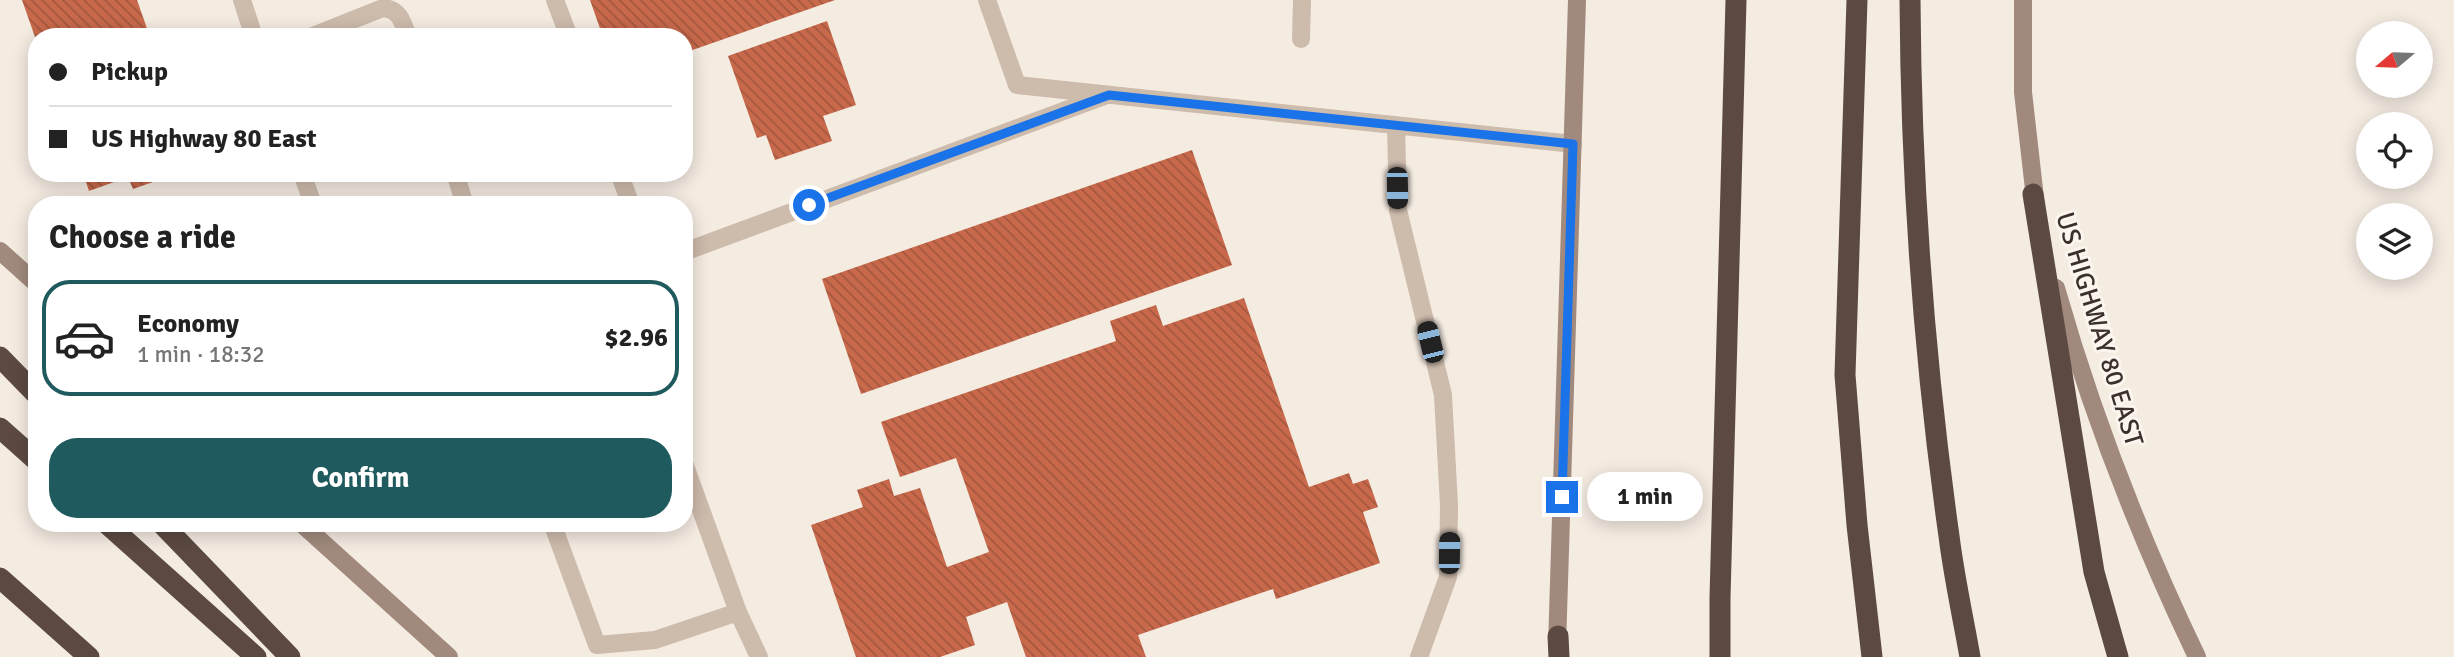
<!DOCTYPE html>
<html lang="en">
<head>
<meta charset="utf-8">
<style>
	:root { --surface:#fff; --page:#f6f6f6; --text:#222; --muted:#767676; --line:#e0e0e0; --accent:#1f5a5e }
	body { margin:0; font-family:Signika,sans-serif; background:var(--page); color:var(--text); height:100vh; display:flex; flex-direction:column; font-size:26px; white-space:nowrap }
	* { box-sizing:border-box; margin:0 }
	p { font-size:23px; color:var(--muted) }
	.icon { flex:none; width:38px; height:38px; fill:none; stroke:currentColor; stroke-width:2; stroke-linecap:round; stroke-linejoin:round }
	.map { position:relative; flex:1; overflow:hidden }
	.details { position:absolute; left:28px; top:196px; width:665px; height:336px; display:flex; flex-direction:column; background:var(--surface); border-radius:28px; box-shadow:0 4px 18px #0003 }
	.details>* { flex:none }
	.top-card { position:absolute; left:28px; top:28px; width:665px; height:154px; border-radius:28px; box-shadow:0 4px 18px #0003; display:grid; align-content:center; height:154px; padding:0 21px; background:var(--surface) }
	.needle { width:46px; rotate:251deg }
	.tools { position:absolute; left:2356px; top:21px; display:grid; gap:14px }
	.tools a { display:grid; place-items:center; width:77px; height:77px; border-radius:50%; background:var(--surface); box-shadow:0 4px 18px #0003; font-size:35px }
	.end { position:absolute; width:32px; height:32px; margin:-16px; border:9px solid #1a73e8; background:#fff; box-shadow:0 0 0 4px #fff }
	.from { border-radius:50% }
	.bubble { position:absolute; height:49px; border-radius:24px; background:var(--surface); box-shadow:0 4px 18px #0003; font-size:23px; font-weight:700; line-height:49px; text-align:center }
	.car { position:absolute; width:21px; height:42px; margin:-21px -10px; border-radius:9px; box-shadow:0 0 5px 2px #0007; background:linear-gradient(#222 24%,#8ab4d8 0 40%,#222 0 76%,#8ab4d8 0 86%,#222 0) }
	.top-card b { display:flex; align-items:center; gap:24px; height:66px; font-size:26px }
	.top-card b+b { border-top:2px solid var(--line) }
	.top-card i { width:18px; height:18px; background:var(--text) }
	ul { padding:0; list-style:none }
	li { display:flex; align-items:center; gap:21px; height:116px; margin:0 14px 10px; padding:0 7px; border:4px solid transparent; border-radius:28px }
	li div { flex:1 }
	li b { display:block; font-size:26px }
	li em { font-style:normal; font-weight:700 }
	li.selected { border-color:var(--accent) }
	li>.icon { width:63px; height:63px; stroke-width:1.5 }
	h2 { padding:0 21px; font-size:32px; line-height:84px }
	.cta { display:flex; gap:14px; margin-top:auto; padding:14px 21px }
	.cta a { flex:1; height:80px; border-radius:28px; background:var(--accent); color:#fff; font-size:28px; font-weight:700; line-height:80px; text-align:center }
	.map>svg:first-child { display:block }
	.building { fill:url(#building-back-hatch) }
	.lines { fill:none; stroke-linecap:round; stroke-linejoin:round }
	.service { stroke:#cdbbac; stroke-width:18 }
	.secondary { stroke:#a18a7d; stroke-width:18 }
	.motorway { stroke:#5c4a42; stroke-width:21 }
	.route { stroke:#1a73e8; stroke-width:9 }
	.labels { text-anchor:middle; stroke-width:6; stroke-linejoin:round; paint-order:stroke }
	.street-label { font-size:26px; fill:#3b302b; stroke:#fbf5ee }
</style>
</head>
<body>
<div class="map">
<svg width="2454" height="657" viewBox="0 0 2454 657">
	<defs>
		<pattern id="building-back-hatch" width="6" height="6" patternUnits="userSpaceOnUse" patternTransform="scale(1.75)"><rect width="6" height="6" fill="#c8694b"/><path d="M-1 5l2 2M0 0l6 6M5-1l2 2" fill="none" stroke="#a4573f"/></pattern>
	</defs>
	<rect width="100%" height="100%" fill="#f4ebe1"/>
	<path class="building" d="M 22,0 L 137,0 L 150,37 L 35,37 Z
		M 590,0 L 835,0 L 684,53 L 684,37 L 603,37 Z
		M 827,21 L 856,105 L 823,116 L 832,141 L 775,160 L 766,135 L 757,138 L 728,56 Z
		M 1192,150 L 1232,265 L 861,394 L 822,279 Z
		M 83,173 L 150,173 L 153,182 L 133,189 L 128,177 L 89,191 Z
		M 1244,298 L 1309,487 L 1349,473 L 1353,484 L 1368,479 L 1378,507 L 1363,512 L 1380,563 L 1276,599 L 1273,589 L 1138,635 L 1146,657 L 1026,657 L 1007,602 L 966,617 L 975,645 L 940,657 L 856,657 L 811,525 L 863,507 L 857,490 L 889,479 L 894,496 L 920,488 L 947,567 L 989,552 L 956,458 L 900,477 L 881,422 L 1116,341 L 1110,321 L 1156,305 L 1163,326 Z"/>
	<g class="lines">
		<path class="service" d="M 242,0 L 254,37
			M 555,0 L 569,37
			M 987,0 L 1017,85 L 1573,144
			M 310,37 L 383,8 C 400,9 403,23 408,37
			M 1301,39 L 1302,0
			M 1396,125 L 1398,210 L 1443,395 L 1449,505 L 1448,577 L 1419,657
			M 302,173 L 313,205
			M 455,173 L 465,205
			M 619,173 L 631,205
			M 684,252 L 1104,96
			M 552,523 L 597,645 L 655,640 L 738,612 L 684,463
			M 738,612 L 759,657"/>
		<path class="secondary" d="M 2023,0 L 2023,92 L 2036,207
			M 0,251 L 37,284
			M 2056,288 C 2093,418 2139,536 2197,657
			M 301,523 L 449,657
			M 1557,647 L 1577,0"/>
		<path class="motorway" d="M 1857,0 L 1845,375 L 1857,525 L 1872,657
			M 1910,0 C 1911,179 1924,359 1949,536 C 1954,577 1963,617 1970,657
			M 2033,194 L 2094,572 L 2118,657
			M 0,357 L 37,395
			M 0,428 L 37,461
			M 106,523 L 256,657
			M 161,523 L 290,657
			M 0,578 L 89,657
			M 1558,636 L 1559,657
			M 1720,657 L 1720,598 L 1736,0"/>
	</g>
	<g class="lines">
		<path class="route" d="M 809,205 L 1109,95 L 1573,144 L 1562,497"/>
	</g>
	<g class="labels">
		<g class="street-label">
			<text transform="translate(2100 329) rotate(73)" y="9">US HIGHWAY 80 EAST</text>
		</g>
	</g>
</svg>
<div class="tools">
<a><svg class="needle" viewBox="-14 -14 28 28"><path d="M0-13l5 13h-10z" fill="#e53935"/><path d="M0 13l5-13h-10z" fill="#767676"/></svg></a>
<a><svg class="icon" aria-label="locate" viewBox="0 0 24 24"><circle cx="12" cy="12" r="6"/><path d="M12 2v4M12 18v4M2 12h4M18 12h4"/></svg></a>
<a><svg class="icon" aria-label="layers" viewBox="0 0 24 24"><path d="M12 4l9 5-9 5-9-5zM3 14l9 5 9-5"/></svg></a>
</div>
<i class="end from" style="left:809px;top:205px"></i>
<i class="end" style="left:1562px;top:497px"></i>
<div class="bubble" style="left:1587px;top:472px;width:116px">1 min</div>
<i class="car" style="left:1397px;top:188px;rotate:179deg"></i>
<i class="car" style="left:1430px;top:342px;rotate:346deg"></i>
<i class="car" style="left:1449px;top:553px;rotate:1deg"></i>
<div class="top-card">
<b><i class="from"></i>Pickup</b>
<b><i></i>US Highway 80 East</b>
</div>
<section class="details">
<h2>Choose a ride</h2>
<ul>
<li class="selected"><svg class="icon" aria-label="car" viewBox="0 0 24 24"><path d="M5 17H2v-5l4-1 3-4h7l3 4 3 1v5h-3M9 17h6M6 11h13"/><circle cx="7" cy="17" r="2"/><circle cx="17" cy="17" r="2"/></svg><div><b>Economy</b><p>1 min · 18:32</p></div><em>$2.96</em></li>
</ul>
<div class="cta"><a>Confirm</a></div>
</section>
</div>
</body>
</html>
